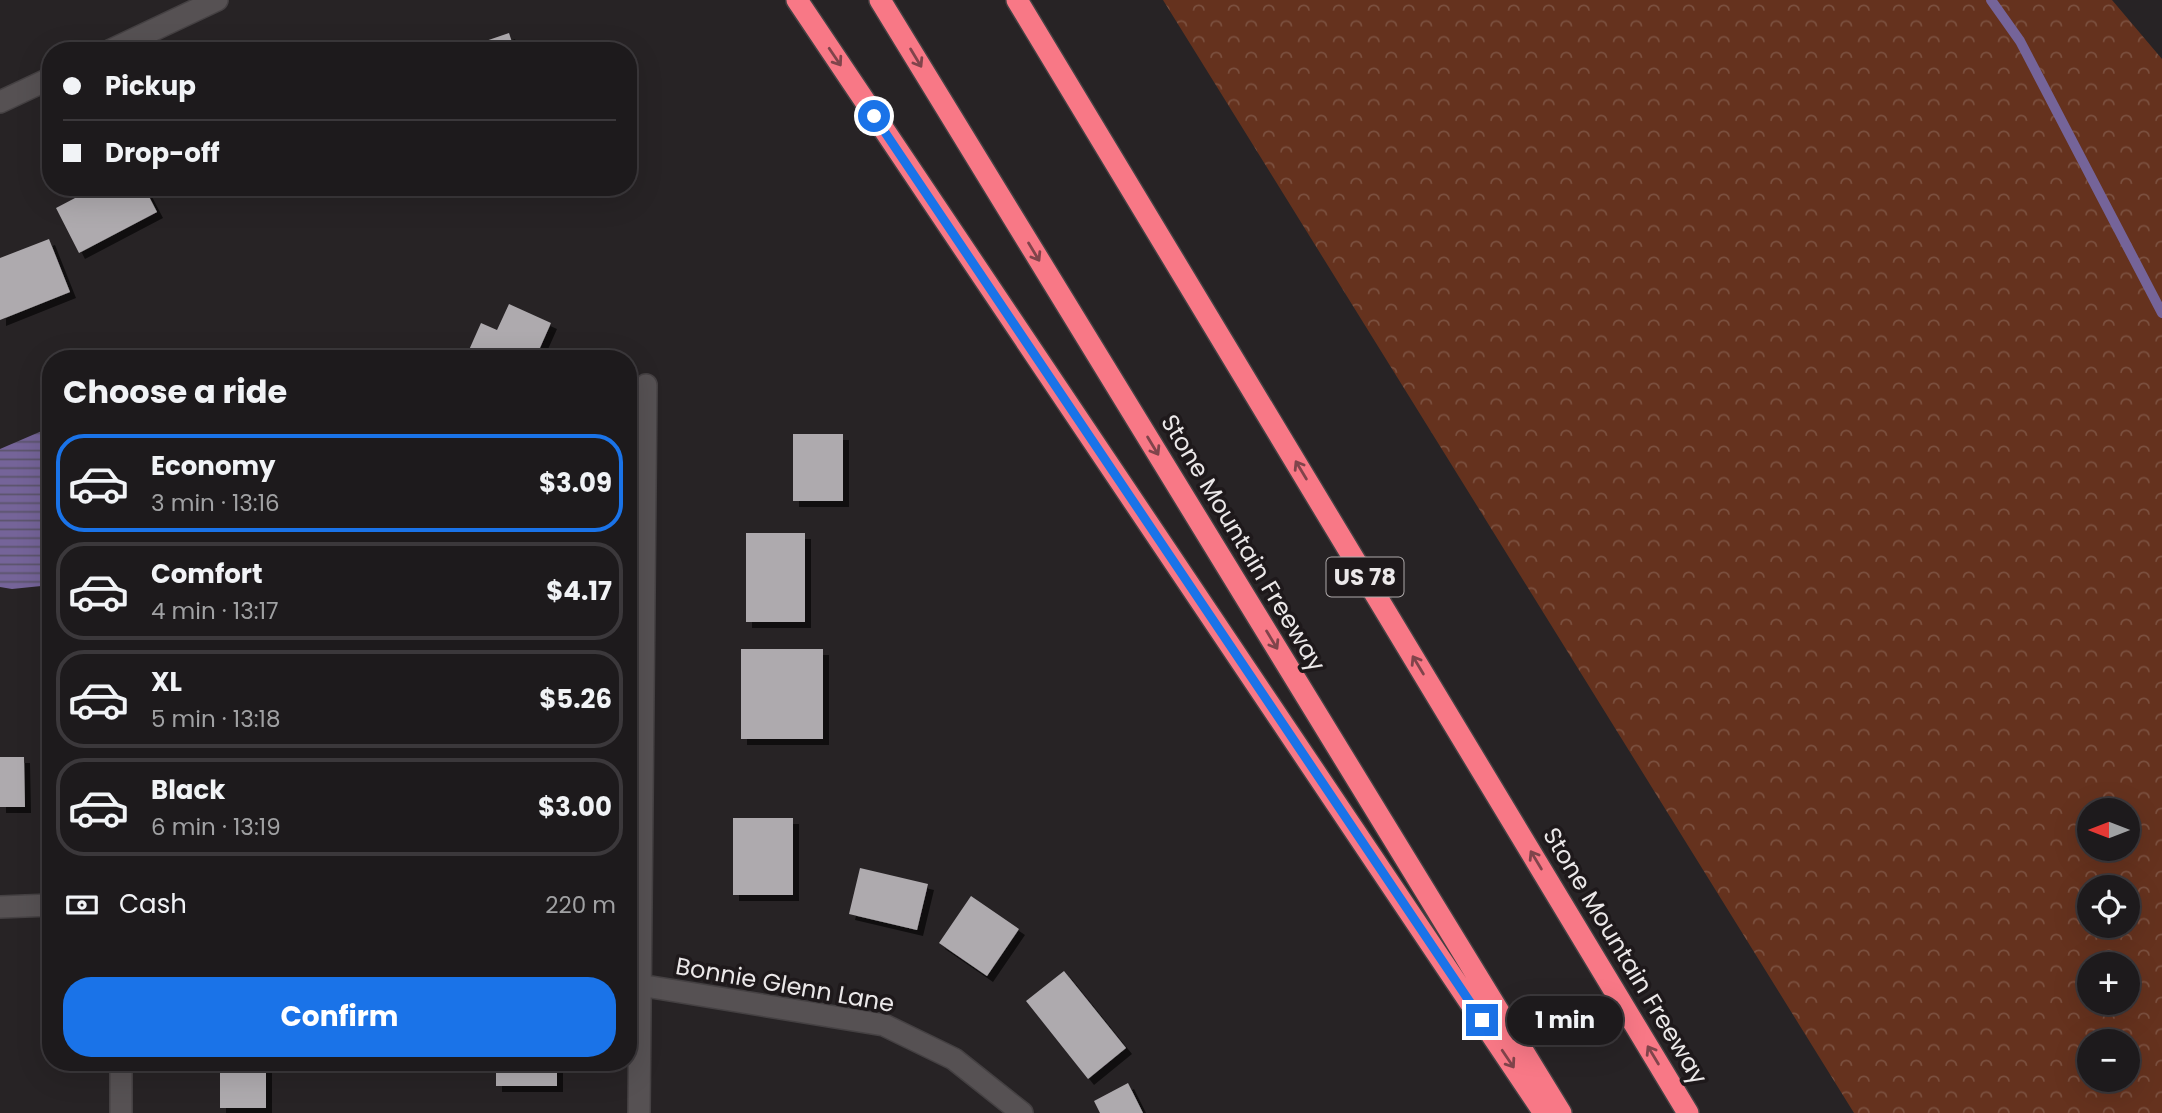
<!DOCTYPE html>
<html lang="en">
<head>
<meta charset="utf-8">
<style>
	:root { --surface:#1d1a1c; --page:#252325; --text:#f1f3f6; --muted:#a0a1a3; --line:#3b383b; --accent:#1a73e8 }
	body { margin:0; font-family:Poppins,sans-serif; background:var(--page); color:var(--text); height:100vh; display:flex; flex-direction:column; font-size:26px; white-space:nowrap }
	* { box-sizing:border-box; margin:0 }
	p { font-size:23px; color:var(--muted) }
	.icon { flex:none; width:38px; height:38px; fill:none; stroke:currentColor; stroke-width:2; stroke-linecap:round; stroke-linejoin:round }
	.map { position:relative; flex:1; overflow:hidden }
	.details { position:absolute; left:42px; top:350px; width:595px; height:721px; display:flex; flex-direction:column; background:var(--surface); border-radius:28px; box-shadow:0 7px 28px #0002,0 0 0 2px var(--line) }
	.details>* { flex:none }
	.banner { position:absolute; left:42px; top:42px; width:595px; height:154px; border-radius:28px; box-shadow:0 7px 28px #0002,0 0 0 2px var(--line); display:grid; align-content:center; height:154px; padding:0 21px; background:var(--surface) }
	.needle { width:46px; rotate:270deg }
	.buttons { position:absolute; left:2077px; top:798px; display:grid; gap:14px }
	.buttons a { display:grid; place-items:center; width:63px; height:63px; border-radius:50%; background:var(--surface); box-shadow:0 7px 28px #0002,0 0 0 2px var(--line); font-size:35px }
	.end { position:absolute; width:32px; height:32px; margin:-16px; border:9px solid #1a73e8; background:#fff; box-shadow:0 0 0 4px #fff }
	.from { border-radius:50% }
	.bubble { position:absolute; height:49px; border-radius:24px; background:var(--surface); box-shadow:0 7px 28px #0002,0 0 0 2px var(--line); font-size:23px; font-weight:700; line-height:49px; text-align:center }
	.banner b { display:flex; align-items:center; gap:24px; height:66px; font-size:26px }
	.banner b+b { border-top:2px solid var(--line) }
	.banner i { width:18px; height:18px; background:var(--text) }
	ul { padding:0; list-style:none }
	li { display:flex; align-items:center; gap:21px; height:98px; margin:0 14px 10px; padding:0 7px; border:4px solid var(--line); border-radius:28px }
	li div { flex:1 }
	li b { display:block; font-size:26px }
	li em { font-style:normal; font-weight:700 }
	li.selected { border-color:var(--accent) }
	li>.icon { width:63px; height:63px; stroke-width:1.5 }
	h2 { padding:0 21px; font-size:32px; line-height:84px }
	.pay { display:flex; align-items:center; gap:18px; height:77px; padding:0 21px; font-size:26px }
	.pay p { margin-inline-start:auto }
	.cta { display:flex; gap:14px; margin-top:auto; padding:14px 21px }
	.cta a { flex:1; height:80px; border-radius:28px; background:var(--accent); color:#fff; font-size:28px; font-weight:700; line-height:80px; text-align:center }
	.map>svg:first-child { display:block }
	.forest { fill:url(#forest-crowns); fill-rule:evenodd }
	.water { fill:url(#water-rules) }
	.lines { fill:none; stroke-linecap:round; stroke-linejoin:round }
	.stream { stroke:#756499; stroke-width:10 }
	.building { fill:#aeaaae; filter:url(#shadow) }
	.minor-casing { stroke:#454143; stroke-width:24 }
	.motorway-casing { stroke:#454143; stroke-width:24 }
	.minor { stroke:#565153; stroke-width:21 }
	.motorway { stroke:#f87886; stroke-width:21 }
	.oneway { stroke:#80444b }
	.route { stroke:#1a73e8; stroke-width:9 }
	.labels { text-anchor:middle; stroke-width:7; stroke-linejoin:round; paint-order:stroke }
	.shield { fill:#1e191b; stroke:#aeaaab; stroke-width:2 }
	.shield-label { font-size:23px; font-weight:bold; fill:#ebe8e9 }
	.street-label { font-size:24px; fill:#ebe8e9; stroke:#1e191b }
</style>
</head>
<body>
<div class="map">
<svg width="2162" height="1113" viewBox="0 0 2162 1113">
	<defs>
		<pattern id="forest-crowns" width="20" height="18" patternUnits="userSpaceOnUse" patternTransform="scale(1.75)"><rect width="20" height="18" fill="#65321e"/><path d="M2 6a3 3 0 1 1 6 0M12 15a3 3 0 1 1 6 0" fill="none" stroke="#7b503f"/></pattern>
		<pattern id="water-rules" width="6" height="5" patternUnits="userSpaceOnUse" patternTransform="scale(1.75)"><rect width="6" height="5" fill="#756499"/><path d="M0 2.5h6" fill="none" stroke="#5b546b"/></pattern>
		<filter id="shadow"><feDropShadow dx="6" dy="6" stdDeviation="0" flood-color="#0009"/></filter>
	</defs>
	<rect width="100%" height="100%" fill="#272325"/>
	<path class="forest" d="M 1163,0 L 2112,0 L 2162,59 L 2162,1113 L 1854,1113 ZM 2090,810 L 2128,810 L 2128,849 L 2090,849 ZM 2090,887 L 2128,887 L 2128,926 L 2090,926 ZM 2090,964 L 2128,964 L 2128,1003 L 2090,1003 ZM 2090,1041 L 2128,1041 L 2128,1080 L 2090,1080 Z"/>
	<path class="water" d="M 51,427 L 51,585 L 12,589 L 0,587 L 0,449 Z"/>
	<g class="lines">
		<path class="stream" d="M 1991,0 L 2020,41 L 2162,313"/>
	</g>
	<path class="building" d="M 509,33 L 515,51 L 472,51 L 471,46 Z
		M 96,187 L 144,187 L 157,212 L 79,253 L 56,208 Z
		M 49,239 L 70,292 L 0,320 L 0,258 Z
		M 509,304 L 551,323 L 535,359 L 465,359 L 481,323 L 497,330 Z
		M 793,434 L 843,434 L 843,501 L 793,501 Z
		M 746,533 L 805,533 L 805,622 L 746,622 Z
		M 741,649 L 823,649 L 823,739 L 741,739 Z
		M 43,734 L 51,734 L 51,779 L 43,779 Z
		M 0,757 L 24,757 L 25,807 L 0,807 Z
		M 733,818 L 793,818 L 793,895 L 733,895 Z
		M 860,868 L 928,884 L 917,930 L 849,914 Z
		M 971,896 L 1019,929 L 987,976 L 939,943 Z
		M 1064,971 L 1126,1048 L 1088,1079 L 1026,1001 Z
		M 220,1062 L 266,1062 L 266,1108 L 220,1108 Z
		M 496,1062 L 557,1062 L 557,1086 L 496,1086 Z
		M 1128,1083 L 1143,1113 L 1100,1113 L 1094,1101 Z"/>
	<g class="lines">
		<g class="minor-casing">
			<path id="minor" d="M 109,51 L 217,0
				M 0,102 L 51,78
				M 0,907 L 51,905
				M 639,985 L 884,1025 L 954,1059 L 1022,1113
				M 121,1113 L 121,1062
				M 639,1113 L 646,385"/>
		</g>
		<g class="motorway-casing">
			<path id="motorway" d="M 797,0 L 1544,1113
				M 880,0 L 1561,1113
				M 1017,0 L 1688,1113"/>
		</g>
		<use href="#minor" class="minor"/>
		<use href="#motorway" class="motorway"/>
	</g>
	<defs><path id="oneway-shaft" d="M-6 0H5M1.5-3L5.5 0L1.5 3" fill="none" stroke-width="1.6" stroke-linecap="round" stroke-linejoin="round" transform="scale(1.75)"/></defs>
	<g class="oneway">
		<use href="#oneway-shaft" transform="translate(835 57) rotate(56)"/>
		<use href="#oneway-shaft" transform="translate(916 58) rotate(59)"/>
		<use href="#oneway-shaft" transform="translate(1034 252) rotate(59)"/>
		<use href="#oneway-shaft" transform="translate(1153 446) rotate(59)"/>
		<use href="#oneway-shaft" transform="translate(1301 470) rotate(-121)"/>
		<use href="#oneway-shaft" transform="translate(1272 640) rotate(59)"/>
		<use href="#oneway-shaft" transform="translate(1418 665) rotate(-121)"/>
		<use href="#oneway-shaft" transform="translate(1536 860) rotate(-121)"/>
		<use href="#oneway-shaft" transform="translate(1653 1055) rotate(-121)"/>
		<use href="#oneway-shaft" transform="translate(1508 1059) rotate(56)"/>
	</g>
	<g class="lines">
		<path class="route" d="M 874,116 L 1482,1020"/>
	</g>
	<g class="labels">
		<rect class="shield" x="1326.5" y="557.5" width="77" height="39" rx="5"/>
		<g class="shield-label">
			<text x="1365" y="585">US 78</text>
		</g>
		<g class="street-label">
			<text transform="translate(1243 543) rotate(59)" y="8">Stone Mountain Freeway</text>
			<text transform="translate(1625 956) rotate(59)" y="8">Stone Mountain Freeway</text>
			<text transform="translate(785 985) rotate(10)" y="8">Bonnie Glenn Lane</text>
		</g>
	</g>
</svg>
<div class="buttons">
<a><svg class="needle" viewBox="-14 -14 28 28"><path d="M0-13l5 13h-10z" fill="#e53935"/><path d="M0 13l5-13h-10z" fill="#a0a1a3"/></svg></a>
<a><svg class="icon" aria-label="locate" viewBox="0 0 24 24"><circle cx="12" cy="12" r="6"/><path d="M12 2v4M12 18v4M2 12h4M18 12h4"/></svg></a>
<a>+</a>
<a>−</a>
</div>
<i class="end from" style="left:874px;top:116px"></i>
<i class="end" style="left:1482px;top:1020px"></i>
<div class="bubble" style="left:1507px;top:996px;width:116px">1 min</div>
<div class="banner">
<b><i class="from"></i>Pickup</b>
<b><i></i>Drop-off</b>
</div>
<section class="details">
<h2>Choose a ride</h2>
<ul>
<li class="selected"><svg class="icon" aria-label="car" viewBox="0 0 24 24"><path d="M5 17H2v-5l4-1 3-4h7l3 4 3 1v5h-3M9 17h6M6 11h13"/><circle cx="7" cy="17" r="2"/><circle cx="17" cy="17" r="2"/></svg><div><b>Economy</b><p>3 min · 13:16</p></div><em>$3.09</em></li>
<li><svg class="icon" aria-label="car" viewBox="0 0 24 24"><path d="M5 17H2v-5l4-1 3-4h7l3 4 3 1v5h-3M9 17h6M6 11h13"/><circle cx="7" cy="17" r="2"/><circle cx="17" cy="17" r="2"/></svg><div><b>Comfort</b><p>4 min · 13:17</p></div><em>$4.17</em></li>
<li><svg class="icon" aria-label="car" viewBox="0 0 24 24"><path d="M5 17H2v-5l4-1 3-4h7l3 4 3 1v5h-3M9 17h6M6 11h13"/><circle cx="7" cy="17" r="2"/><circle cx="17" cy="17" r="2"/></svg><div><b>XL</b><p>5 min · 13:18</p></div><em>$5.26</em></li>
<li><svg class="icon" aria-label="car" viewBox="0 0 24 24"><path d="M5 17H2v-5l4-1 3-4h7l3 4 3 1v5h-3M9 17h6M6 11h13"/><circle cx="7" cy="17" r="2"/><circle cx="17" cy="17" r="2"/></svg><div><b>Black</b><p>6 min · 13:19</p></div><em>$3.00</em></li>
</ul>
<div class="pay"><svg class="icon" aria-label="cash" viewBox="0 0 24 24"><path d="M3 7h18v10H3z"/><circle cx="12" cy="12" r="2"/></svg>Cash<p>220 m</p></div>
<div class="cta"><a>Confirm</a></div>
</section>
</div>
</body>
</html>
